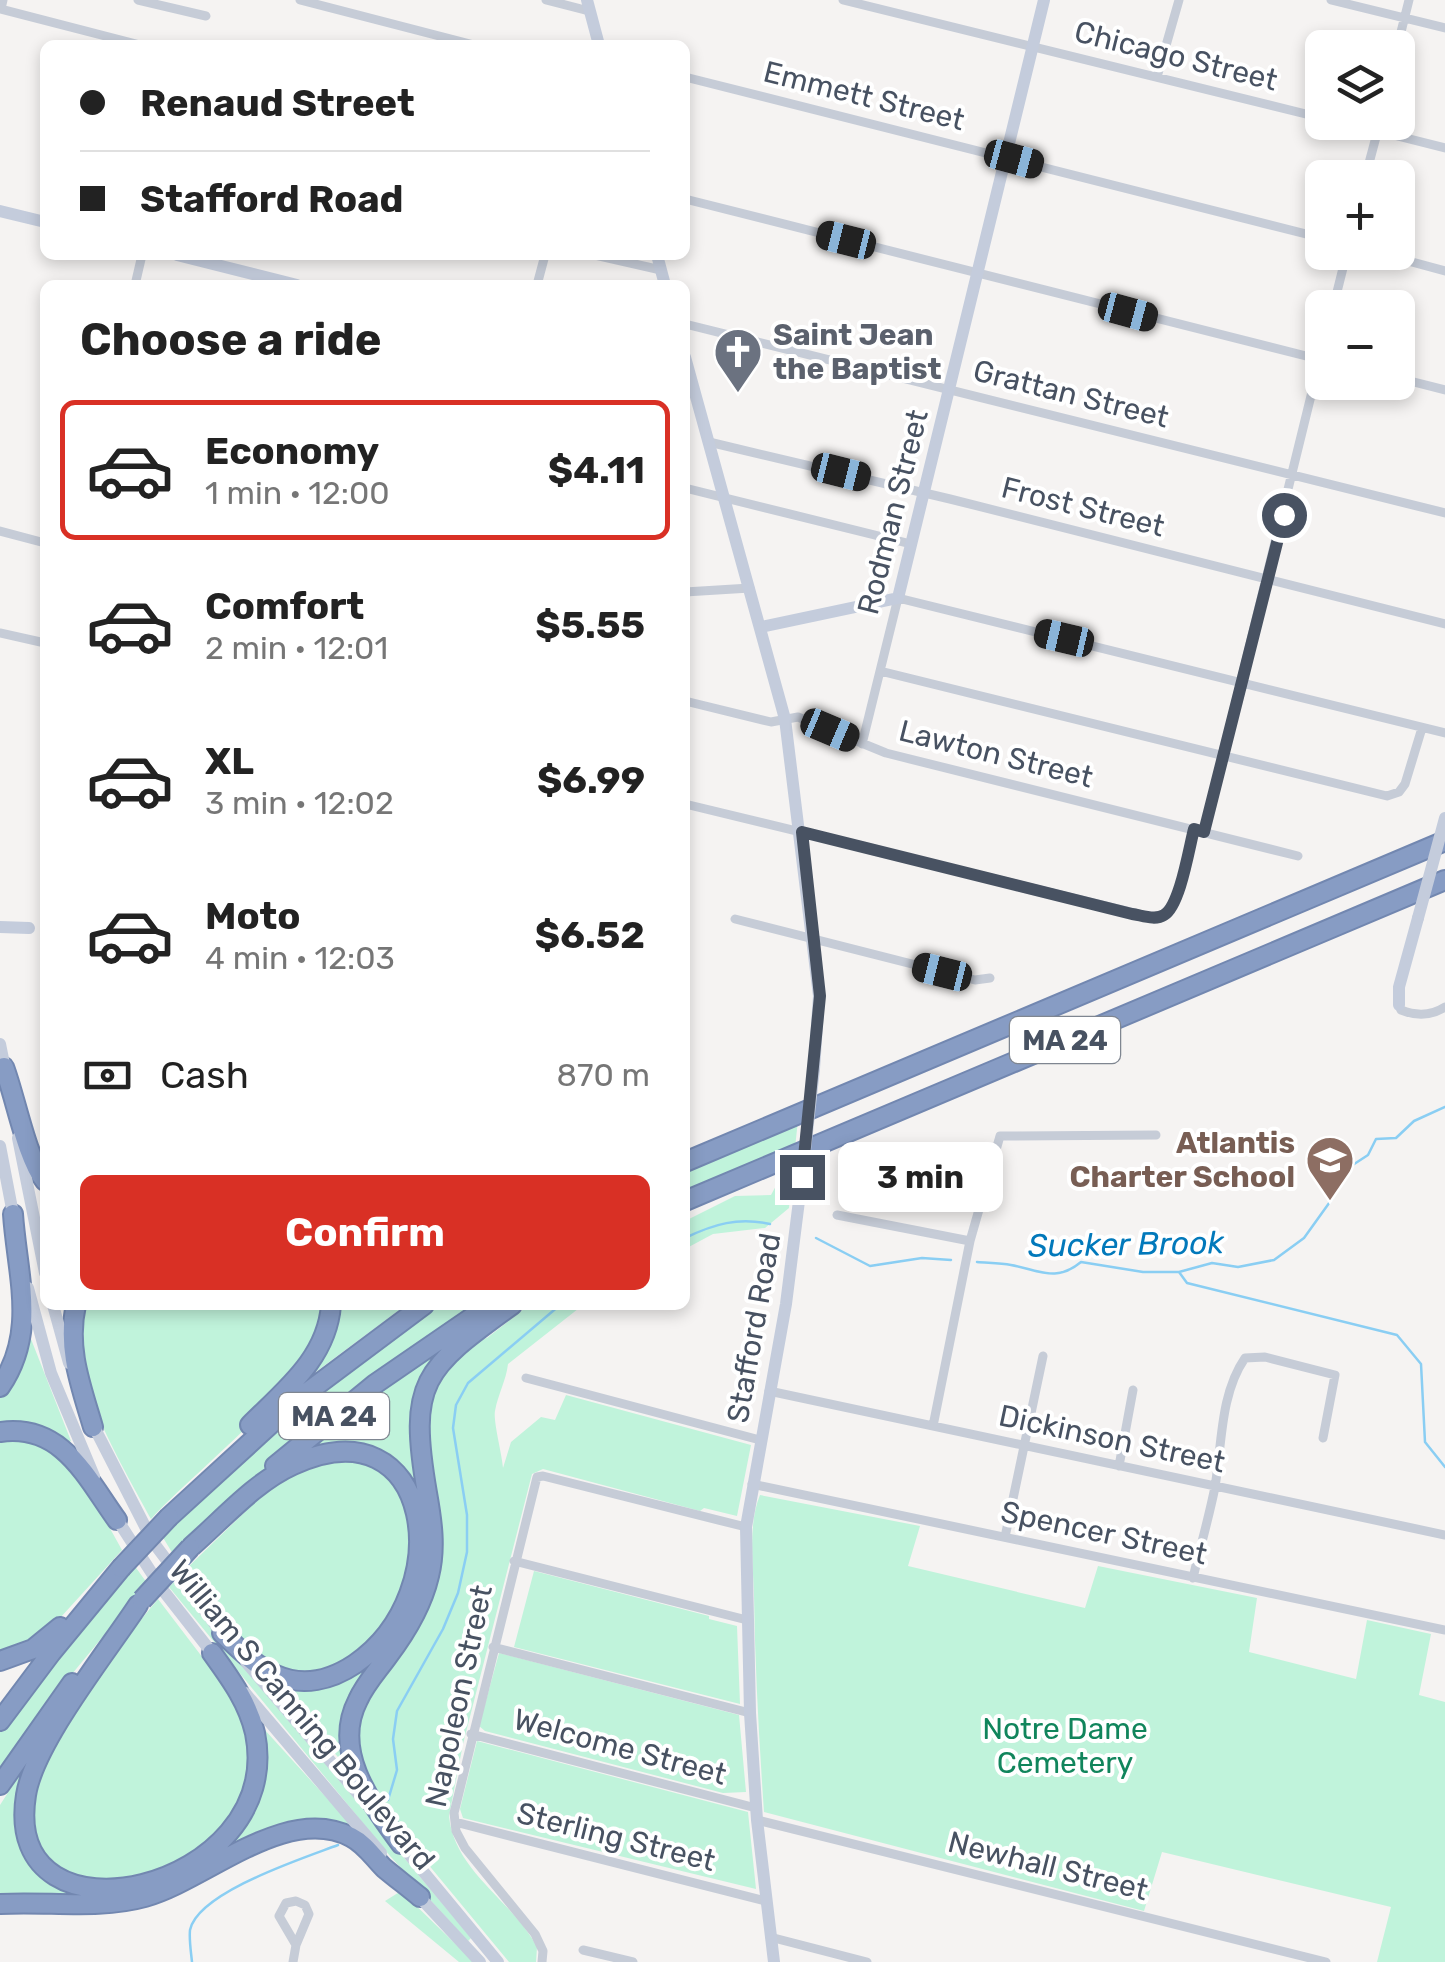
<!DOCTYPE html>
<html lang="en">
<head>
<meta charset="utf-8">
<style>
	:root { --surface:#fff; --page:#f2f2f2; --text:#222; --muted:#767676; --line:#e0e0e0; --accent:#d93025 }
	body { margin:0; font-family:Rubik,sans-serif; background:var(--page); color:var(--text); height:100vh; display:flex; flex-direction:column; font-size:38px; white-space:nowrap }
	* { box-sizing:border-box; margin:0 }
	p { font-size:32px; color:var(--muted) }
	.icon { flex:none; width:55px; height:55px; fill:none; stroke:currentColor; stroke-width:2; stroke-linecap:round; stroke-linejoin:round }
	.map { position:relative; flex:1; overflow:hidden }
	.side { position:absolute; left:40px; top:280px; width:650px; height:1030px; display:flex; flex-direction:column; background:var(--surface); border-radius:15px; box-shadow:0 5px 15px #0003 }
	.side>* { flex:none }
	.banner { position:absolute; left:40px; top:40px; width:650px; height:220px; border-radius:15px; box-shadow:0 5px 15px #0003; display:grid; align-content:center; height:220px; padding:0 40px; background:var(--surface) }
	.buttons { position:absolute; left:1305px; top:30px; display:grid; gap:20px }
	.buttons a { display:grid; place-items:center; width:110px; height:110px; border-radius:15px; background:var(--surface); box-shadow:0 5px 15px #0003; font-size:50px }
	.end { position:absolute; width:45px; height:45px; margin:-22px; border:12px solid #485262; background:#fff; box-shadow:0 0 0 5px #fff }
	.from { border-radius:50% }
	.bubble { position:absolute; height:70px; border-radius:15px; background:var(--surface); box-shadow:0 5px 15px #0003; font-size:32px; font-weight:700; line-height:70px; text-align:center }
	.car { position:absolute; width:30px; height:60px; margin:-30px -15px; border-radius:12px; box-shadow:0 0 8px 2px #0007; background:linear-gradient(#222 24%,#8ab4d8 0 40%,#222 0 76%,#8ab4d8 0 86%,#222 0) }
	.banner b { display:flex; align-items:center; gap:35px; height:95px; font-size:38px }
	.banner b+b { border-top:2px solid var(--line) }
	.banner i { width:25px; height:25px; background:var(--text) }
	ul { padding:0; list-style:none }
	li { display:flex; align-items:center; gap:30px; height:140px; margin:0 20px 15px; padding:0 20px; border:5px solid transparent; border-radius:15px }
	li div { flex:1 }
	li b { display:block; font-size:38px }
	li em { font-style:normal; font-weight:700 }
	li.selected { border-color:var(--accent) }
	li>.icon { width:90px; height:90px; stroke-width:1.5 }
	h2 { padding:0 40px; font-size:45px; line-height:120px }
	.pay { display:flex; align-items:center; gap:25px; height:110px; padding:0 40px; font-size:38px }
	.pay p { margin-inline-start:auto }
	.button { display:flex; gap:20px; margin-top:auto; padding:20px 40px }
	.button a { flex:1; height:115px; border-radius:15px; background:var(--accent); color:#fff; font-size:40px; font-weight:700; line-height:115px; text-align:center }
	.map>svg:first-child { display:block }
	.green { fill:#c0f3db }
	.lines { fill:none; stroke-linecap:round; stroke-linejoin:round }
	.stream { stroke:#8acef3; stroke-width:2.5 }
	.highway-casing { stroke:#7287b0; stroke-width:22 }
	.street { stroke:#c6ccd7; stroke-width:9 }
	.secondary { stroke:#c4ccdc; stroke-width:12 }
	.highway { stroke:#879cc4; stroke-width:18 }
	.highway-bridge-casing { stroke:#7287b0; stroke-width:22; stroke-linecap:butt }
	.secondary-bridge { stroke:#c4ccdc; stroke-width:12 }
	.highway-bridge { stroke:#879cc4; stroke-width:18 }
	.route { stroke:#485262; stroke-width:12 }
	.labels { text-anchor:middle; stroke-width:8; stroke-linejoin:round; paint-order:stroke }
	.shield { fill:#fff; stroke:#7f8691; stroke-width:2.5 }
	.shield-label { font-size:28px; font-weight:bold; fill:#485262 }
	.street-label { font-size:30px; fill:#485262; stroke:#fff }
	.worship-label { font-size:30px; font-weight:bold; fill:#5b616d; stroke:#fff; text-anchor:start }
	.education-label { font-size:30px; font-weight:bold; fill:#785e54; stroke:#fff; text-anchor:end }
	.park-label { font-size:30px; fill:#11855c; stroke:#fff }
	.water-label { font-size:32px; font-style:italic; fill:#0279bb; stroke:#fff }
</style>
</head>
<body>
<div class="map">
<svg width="1445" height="1962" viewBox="0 0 1445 1962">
	<rect width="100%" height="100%" fill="#f5f3f2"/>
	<path class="green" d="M 798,1120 L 795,1148 L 685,1195 L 685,1169 Z
		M 785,1180 L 791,1188 L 789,1208 L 765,1228 L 713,1234 L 685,1249 L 685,1221 L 735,1196 L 771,1195 L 778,1182 Z
		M 82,1305 L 327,1305 C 320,1378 200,1465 151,1519 C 130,1480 85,1403 81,1360 C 79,1342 82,1323 82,1305 Z
		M 337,1305 L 406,1305 L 313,1374 L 311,1372 Z
		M 434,1305 L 480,1305 L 284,1451 L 173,1554 L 162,1536 L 232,1464 L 377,1345 Z
		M 529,1305 L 583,1305 L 508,1364 C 506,1381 498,1394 495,1411 C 493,1421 502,1454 503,1468 L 511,1442 L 541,1417 L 555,1420 L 566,1395 L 751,1445 L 737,1516 L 704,1508 L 700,1511 L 543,1469 L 532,1474 L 463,1744 L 449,1816 C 454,1871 513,1901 537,1947 L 536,1962 L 509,1962 L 389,1817 L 370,1791 L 356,1748 L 358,1713 L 416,1627 L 423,1432 L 436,1380 L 473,1341 L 487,1338 Z
		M 27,1339 L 31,1339 L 71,1441 L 67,1443 L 0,1428 L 0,1395 Z
		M 447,1345 L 430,1371 L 422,1507 L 394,1466 L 313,1452 L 312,1448 L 368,1402 Z
		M 0,1437 L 52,1444 L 88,1489 L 122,1550 L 50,1629 L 35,1640 L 0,1655 Z
		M 348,1458 L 385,1471 L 411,1505 L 410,1584 L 368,1648 L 319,1674 L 280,1672 L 245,1646 L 185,1570 L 280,1478 Z
		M 760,1495 L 920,1526 L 908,1566 L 1085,1608 L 1098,1566 L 1257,1598 L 1249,1652 L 1356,1679 L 1367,1620 L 1431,1634 L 1419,1695 L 1445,1702 L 1445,1962 L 1377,1962 L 1391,1907 L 1162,1852 L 1144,1911 L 764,1812 C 759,1739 755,1667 754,1595 C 753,1563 748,1524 760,1495 Z
		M 134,1565 L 147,1583 L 58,1691 L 0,1775 L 0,1731 L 35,1683 Z
		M 534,1571 L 709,1616 L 709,1619 L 737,1626 L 740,1704 L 514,1647 Z
		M 174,1582 L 471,1938 L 468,1941 L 390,1856 L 169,1587 Z
		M 158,1599 L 238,1704 L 254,1759 L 235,1818 L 189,1859 L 116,1885 L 68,1876 L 39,1847 L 31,1822 L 38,1775 L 101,1668 Z
		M 389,1641 L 361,1686 L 349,1763 L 345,1765 L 275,1685 L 277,1681 L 292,1685 Z
		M 499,1653 L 739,1715 L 746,1792 L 723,1793 L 485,1731 L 479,1726 Z
		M 264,1729 L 354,1828 L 352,1831 L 331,1825 L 200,1869 L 231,1837 L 260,1730 Z
		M 477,1741 L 748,1812 L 756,1889 L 463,1818 L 460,1809 Z
		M 27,1763 L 31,1853 L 99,1895 L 0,1899 L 0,1805 Z
		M 401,1891 L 474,1962 L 459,1962 L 385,1901 Z"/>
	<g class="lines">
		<path class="stream" d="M 685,1238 C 714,1224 738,1217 770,1224
			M 816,1238 L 870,1266 L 922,1258 L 951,1260
			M 977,1262 C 988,1263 1000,1263 1011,1265 C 1039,1270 1056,1283 1081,1262 L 1143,1272 L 1179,1272 L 1212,1263 L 1238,1267 L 1274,1260 L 1304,1238 L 1332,1199 L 1345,1170 L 1368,1155 L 1376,1139 L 1396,1138 L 1414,1121 L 1445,1107
			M 1179,1272 L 1187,1283 L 1397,1335 L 1421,1364 L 1425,1442 L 1445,1467
			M 388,1800 L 397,1770 L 393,1739 L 397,1711 L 443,1629 L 458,1593 L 467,1552 L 467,1515 L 453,1428 L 456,1405 L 468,1383 L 560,1305
			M 192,1962 C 191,1952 189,1940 190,1930 C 198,1892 304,1858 338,1845"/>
		<g class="highway-casing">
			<path id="highway" d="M 4,1067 C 16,1099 26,1157 45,1181
				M 685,1162 L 1445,841
				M 685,1201 L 1445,880
				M 76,1305 C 66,1348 81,1386 93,1427
				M 0,1387 C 38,1332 17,1275 13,1214
				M 250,1425 C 285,1390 327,1358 331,1305
				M 0,1432 C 62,1423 86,1477 117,1520
				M 275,1466 L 375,1384 L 490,1305
				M 169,1517 L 297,1400 L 424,1305
				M 192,1546 C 223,1519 255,1482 293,1465 C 433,1400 460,1592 355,1664 C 331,1680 303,1687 276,1675 C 255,1666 238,1648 222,1633
				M 138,1605 C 107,1652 34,1743 26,1795 C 0,1957 287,1891 255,1733 C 248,1702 230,1678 212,1653
				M 0,1661 L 33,1649 L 60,1627
				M 0,1721 L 51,1653 L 121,1568
				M 0,1785 L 72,1683
				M 401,1844 C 372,1804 331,1752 358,1700 C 365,1684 378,1670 388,1656 C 407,1631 422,1606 429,1576 C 436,1548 432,1521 427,1493 C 408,1382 423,1369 512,1305
				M 0,1904 C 48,1901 98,1910 145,1897 C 206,1880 286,1803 351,1837 C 365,1844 373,1857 384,1868 C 396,1878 408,1887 420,1897"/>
		</g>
		<path class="street" d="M 3,0 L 1,9 L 140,45
			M 138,0 L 206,16
			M 300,0 L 474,45
			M 546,0 L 589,11
			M 843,0 L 1322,118
			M 1331,0 L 1445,28
			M 1397,48 L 1409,0
			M 685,77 L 1322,238
			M 1157,77 L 1179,0
			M 1342,122 L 1445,148
			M 1365,178 L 1380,122
			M 685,199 L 1322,360
			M 1375,252 L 1445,271
			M 595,255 L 661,270
			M 135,285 L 142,255
			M 537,285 L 545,255
			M 1333,308 L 1347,252
			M 685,324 L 1445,513
			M 1398,378 L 1445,390
			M 709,442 L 950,499 L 1445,624
			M 685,488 L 911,544
			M 0,531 L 45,543
			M 685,592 L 750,588
			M 0,633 L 45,643
			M 880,671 L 1387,796 L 1399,792 L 1405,784 L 1422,728
			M 685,701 L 771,722 L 798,717 L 886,753 L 1298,856
			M 862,744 L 898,598 L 1445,733
			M 685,804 L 1156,918 C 1184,910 1187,854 1194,829
			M 1204,831 L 1322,351
			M 735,919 L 975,980 L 990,978
			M 1399,1005 L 1401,1010 C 1416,1016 1431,1016 1445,1007
			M 837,1215 L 970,1241
			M 526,1378 L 760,1440
			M 769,1391 L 1445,1535
			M 933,1426 L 970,1241 L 1000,1136 L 1156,1135
			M 1119,1466 L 1133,1390
			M 752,1484 L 1445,1630
			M 1005,1537 L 1043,1356
			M 514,1561 L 747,1620
			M 1193,1578 C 1200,1548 1209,1517 1215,1487 C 1222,1445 1220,1394 1245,1358 L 1265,1357 L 1335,1375 L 1323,1438
			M 493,1647 L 750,1713
			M 471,1734 L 756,1808
			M 757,1820 L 1326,1962
			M 455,1822 L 765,1901
			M 296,1901 L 305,1905 L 309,1914 L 296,1945 L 279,1916 L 286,1903 Z
			M 770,1937 L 867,1962
			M 583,1950 L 633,1962
			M 293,1962 L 296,1945
			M 542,1962 L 543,1951 L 535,1934 L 465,1848 L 456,1831 L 454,1813 L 537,1477 L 543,1476 L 746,1527"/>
		<path class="secondary" d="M 587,0 L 599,45
			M 0,211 L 45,222
			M 177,255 L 297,285
			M 657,255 L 665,285
			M 685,357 L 785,719 L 819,996 L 814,1069
			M 761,627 L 898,598 L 1044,0
			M 0,927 L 29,928
			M 1399,1005 L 1399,987 L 1418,918
			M 0,1044 L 6,1074
			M 18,1138 L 45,1273
			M 0,1146 L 14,1219
			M 28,1288 L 51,1373 L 94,1476
			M 53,1305 L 69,1363
			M 90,1419 L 153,1542 L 226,1639
			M 115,1516 L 162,1589 L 216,1658
			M 246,1662 L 366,1803
			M 245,1693 L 381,1853
			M 398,1841 L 498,1962
			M 414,1891 L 480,1962
			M 774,1962 L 757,1820 L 750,1713 L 746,1527 L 786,1304 L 802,1177"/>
		<use href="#highway" class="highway"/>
		<g class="highway-bridge-casing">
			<path id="highway-bridge" d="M 121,1568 L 169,1517
				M 142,1600 L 190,1548"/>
		</g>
		<path class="secondary-bridge" d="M 1418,918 L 1445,818
			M 802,1177 L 814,1069"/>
		<use href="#highway-bridge" class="highway-bridge"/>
	</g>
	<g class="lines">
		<path class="route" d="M 802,1177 L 820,996 L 802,832 L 1132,914 C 1141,915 1155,921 1164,915 C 1180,906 1189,848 1194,829 L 1204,832 L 1284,515"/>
	</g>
	<defs>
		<g id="church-pin" transform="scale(2.5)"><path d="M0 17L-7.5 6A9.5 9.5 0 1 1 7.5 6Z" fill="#6b7280" stroke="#fff"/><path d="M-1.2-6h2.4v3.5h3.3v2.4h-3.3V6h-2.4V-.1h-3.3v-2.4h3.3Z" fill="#fff"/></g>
		<g id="school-pin" transform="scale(2.5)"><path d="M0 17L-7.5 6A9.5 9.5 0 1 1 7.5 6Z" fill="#8d6e63" stroke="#fff"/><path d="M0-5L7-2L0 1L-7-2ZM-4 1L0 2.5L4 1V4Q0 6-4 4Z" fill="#fff"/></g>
	</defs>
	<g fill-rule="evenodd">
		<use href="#church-pin" x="738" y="352"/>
		<use href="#school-pin" x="1330" y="1160"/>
	</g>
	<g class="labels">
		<g class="shield">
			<rect x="1010" y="1017" width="110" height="46" rx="8"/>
			<rect x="279" y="1393" width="110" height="46" rx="8"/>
		</g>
		<g class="shield-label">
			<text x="1065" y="1050">MA 24</text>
			<text x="334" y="1426">MA 24</text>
		</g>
		<g class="street-label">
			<text transform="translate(1176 56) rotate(14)" y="10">Chicago Street</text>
			<text transform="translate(864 96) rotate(14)" y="10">Emmett Street</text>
			<text transform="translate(1071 394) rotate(14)" y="10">Grattan Street</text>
			<text transform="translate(1083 507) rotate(14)" y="10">Frost Street</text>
			<text transform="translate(893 512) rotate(-76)" y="10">Rodman Street</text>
			<text transform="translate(996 754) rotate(14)" y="10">Lawton Street</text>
			<text transform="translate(754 1328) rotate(-80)" y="10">Stafford Road</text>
			<text transform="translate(1112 1439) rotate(12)" y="10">Dickinson Street</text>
			<text transform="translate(1104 1533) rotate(12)" y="10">Spencer Street</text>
			<text transform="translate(459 1696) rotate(-78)" y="10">Napoleon Street</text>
			<text transform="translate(302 1715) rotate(50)" y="10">William S Canning Boulevard</text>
			<text transform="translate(620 1747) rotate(15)" y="10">Welcome Street</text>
			<text transform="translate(616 1837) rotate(14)" y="10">Sterling Street</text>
			<text transform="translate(1048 1866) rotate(14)" y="10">Newhall Street</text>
		</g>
		<g class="worship-label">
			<text x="773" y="345">Saint Jean<tspan x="773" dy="34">the Baptist</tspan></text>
		</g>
		<g class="education-label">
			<text x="1295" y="1153">Atlantis<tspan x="1295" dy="34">Charter School</tspan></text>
		</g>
		<g class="park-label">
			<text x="1065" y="1739">Notre Dame<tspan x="1065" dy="34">Cemetery</tspan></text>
		</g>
		<g class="water-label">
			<text transform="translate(1126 1244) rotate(-1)" y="11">Sucker Brook</text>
		</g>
	</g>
</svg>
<div class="buttons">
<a><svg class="icon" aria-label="layers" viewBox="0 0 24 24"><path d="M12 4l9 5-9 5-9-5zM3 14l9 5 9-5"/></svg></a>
<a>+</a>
<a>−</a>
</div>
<i class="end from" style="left:1284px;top:515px"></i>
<i class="end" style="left:802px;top:1177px"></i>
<div class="bubble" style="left:838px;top:1142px;width:165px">3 min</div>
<i class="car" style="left:1014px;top:159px;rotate:105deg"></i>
<i class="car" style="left:846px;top:240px;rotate:284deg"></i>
<i class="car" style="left:1128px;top:312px;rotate:105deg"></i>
<i class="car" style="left:841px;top:472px;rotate:104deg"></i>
<i class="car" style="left:1064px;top:638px;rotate:283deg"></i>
<i class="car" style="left:830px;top:730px;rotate:113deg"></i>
<i class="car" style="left:942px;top:972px;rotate:284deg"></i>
<div class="banner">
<b><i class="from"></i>Renaud Street</b>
<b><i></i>Stafford Road</b>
</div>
<section class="side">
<h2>Choose a ride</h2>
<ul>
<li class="selected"><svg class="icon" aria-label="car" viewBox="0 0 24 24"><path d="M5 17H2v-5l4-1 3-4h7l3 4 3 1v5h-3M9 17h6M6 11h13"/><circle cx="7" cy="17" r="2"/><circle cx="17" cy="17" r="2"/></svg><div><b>Economy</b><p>1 min · 12:00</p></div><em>$4.11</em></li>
<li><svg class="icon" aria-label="car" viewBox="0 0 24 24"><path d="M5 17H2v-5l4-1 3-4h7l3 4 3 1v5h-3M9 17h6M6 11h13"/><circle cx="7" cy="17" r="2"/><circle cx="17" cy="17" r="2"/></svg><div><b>Comfort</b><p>2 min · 12:01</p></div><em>$5.55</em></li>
<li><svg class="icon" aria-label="car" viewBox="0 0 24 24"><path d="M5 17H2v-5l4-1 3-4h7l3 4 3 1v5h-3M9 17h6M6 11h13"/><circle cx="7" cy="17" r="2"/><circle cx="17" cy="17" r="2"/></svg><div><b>XL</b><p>3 min · 12:02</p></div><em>$6.99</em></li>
<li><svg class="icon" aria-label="car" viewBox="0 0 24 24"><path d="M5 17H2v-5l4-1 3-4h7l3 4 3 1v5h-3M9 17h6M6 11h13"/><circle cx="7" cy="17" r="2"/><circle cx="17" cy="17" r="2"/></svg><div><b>Moto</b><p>4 min · 12:03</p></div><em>$6.52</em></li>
</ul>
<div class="pay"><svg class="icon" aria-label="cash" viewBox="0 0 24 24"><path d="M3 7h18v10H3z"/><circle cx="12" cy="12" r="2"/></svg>Cash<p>870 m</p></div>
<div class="button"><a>Confirm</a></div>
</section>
</div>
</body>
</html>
